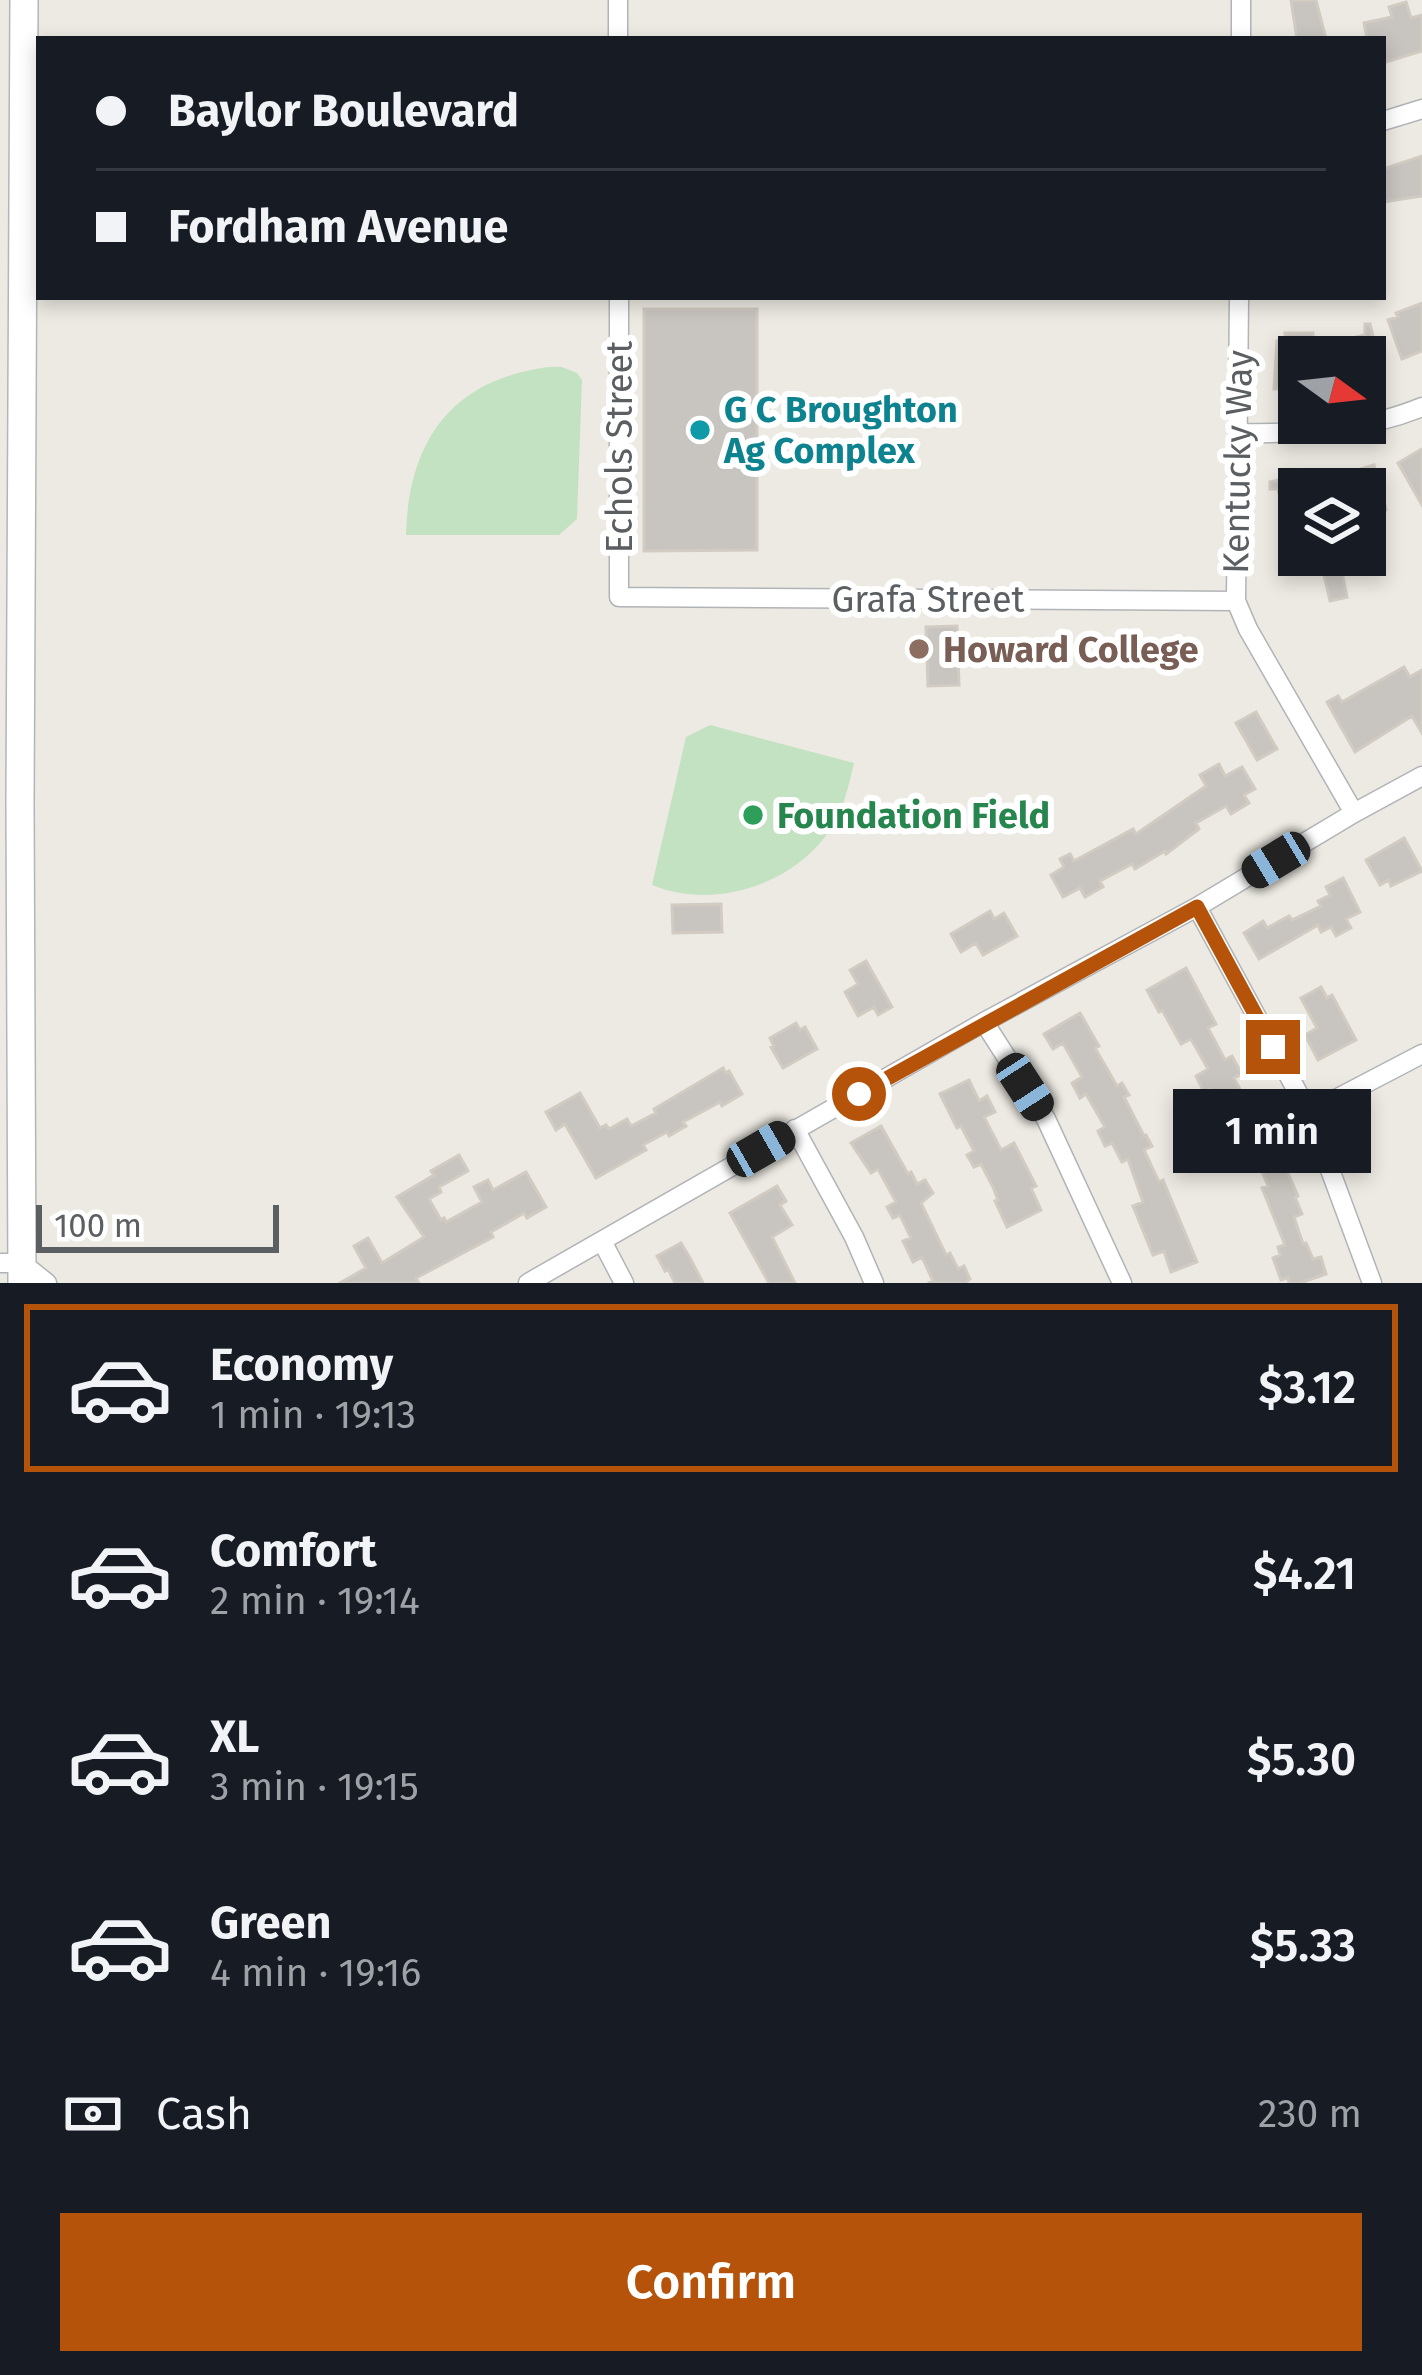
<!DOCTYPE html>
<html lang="en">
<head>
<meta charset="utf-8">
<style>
	:root { --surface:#171b24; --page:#20242c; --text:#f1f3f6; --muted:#9ea1a6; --line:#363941; --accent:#b45309 }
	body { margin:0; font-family:"Fira Sans",sans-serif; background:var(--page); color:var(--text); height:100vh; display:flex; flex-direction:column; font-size:45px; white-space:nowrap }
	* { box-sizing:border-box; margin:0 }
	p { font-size:39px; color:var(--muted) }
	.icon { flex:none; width:66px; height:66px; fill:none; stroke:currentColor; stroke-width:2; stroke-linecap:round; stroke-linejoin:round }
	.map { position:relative; height:1283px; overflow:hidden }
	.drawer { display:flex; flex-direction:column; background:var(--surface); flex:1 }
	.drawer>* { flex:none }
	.hud { position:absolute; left:36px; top:36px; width:1350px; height:264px; border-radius:0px; box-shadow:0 6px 18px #0003; display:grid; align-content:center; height:264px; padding:0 60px; background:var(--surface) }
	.needle { width:78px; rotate:105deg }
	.tools { position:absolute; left:1278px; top:336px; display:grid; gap:24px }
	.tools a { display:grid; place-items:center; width:108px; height:108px; border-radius:0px; background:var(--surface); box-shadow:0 6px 18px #0003; font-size:60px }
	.scale { position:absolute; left:36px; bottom:30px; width:243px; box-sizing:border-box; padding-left:12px; border:6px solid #5b5f62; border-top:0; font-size:33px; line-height:42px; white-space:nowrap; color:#5b5f62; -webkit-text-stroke:9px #fff; paint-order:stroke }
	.end { position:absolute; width:54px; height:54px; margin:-27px; border:15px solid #b45309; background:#fff; box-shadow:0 0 0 6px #fff }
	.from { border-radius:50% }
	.bubble { position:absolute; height:84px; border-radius:0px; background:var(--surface); box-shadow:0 6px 18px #0003; font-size:39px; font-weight:600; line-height:84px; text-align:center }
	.car { position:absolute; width:36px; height:72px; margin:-36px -18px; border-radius:15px; box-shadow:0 0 9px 3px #0007; background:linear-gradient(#222 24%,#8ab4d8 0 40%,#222 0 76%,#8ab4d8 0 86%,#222 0) }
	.hud b { display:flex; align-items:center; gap:42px; height:114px; font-size:45px }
	.hud b+b { border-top:3px solid var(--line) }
	.hud i { width:30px; height:30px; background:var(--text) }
	ul { padding:21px 0 0; list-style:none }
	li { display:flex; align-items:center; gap:36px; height:168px; margin:0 24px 18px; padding:0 36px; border:6px solid transparent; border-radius:0px }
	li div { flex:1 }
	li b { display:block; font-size:45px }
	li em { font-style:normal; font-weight:600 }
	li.on { border-color:var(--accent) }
	li>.icon { width:108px; height:108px; stroke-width:1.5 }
	.pay { display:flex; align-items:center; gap:30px; height:132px; padding:0 60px; font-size:45px }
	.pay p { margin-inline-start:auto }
	.primary-button { display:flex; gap:24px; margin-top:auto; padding:24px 60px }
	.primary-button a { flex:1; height:138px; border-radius:0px; background:var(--accent); color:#fff; font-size:48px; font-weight:600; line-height:138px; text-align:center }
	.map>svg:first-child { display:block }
	.green { fill:#c3e2c2 }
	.building { fill:#c8c5c0; stroke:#d1cbc2; stroke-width:3 }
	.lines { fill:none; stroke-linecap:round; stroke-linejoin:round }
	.street-casing { stroke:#b1b4b7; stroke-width:21 }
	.secondary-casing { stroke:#b2b6b9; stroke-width:30 }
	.street { stroke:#fff; stroke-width:18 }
	.secondary { stroke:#fff; stroke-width:27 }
	.route { stroke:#b45309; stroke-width:15 }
	.culture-dot { fill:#0f9aa8; stroke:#fff; stroke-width:4.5 }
	.education-dot { fill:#8d6e63; stroke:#fff; stroke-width:4.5 }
	.leisure-dot { fill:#2e9e5b; stroke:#fff; stroke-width:4.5 }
	.labels { text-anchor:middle; stroke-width:12; stroke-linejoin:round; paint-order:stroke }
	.culture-label { font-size:36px; font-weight:bold; fill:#0d838f; stroke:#fff; text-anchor:start }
	.street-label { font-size:36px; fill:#5b5f62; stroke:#fff }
	.education-label { font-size:36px; font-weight:bold; fill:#785e54; stroke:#fff; text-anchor:start }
	.leisure-label { font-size:36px; font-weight:bold; fill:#27864d; stroke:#fff; text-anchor:start }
</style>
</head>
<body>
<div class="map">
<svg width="1422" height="1283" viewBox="0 0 1422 1283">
	<rect width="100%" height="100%" fill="#edeae3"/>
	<path class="green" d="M 562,367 L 577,373 L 582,380 L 577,519 L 559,535 L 406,535 C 408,459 437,396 515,374 C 531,370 546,366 562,367 Z
		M 710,725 L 854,763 C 848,788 843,812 828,833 C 790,886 713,910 652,885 L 686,737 Z"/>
	<path class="building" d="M 1291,0 L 1316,0 L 1326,39 L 1297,39 Z
		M 1406,2 L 1411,18 L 1422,15 L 1422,51 L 1383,63 L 1383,39 L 1367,39 L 1364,23 L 1392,17 L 1389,7 Z
		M 1422,156 L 1422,196 L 1383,202 L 1383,169 Z
		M 1422,303 L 1422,351 L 1402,359 L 1388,320 L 1398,317 L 1396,313 Z
		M 644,309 L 757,309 L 757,550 L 644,551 Z
		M 1365,324 L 1370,324 L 1381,369 L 1365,373 L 1365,357 L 1316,357 L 1315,352 L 1349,344 L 1348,339 L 1365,335 Z
		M 1285,333 L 1313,333 L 1313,357 L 1299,357 L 1299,389 L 1274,389 L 1277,341 L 1285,341 Z
		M 1422,449 L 1422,505 L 1398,463 Z
		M 1374,465 L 1375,470 L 1378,470 L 1386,510 L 1365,515 L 1365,489 L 1343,489 L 1340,475 Z
		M 1315,472 L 1318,489 L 1299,489 L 1299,552 L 1292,552 L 1278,489 L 1270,489 L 1270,482 Z
		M 1342,572 L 1347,597 L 1330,601 L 1324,575 Z
		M 957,626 L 959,685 L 928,686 L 926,627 Z
		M 1404,667 L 1410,677 L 1422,670 L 1422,733 L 1412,716 L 1355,752 L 1327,702 L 1338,696 L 1342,702 Z
		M 1256,712 L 1277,749 L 1257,760 L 1236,723 Z
		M 1219,764 L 1225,776 L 1242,767 L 1255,789 L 1244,795 L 1249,803 L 1231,814 L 1226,806 L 1196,823 L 1199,829 L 1166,854 L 1165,851 L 1135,869 L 1132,864 L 1100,881 L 1103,887 L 1085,897 L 1080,888 L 1063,897 L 1051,875 L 1064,867 L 1060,859 L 1070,854 L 1074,861 L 1133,829 L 1136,834 L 1206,786 L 1200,775 Z
		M 1404,838 L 1422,871 L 1391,886 L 1389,880 L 1380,885 L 1366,860 Z
		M 1343,878 L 1360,912 L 1346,919 L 1351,928 L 1336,936 L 1331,927 L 1321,932 L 1318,925 L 1259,959 L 1244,933 L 1263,921 L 1267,928 L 1289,916 L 1292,920 L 1321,906 L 1318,901 L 1330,895 L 1326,887 Z
		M 721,904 L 722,932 L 673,933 L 672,905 Z
		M 990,911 L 994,919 L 1004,913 L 1017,936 L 983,955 L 976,943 L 961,952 L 951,934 Z
		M 866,961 L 892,1007 L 878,1015 L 874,1007 L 858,1016 L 845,992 L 858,984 L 850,970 Z
		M 1186,968 L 1216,1024 L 1208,1028 L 1225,1060 L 1232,1056 L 1242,1074 L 1234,1078 L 1261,1128 L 1265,1126 L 1270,1137 L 1272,1136 L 1298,1196 L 1295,1197 L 1302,1214 L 1294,1217 L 1303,1244 L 1306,1243 L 1313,1259 L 1321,1257 L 1326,1274 L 1300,1283 L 1289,1283 L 1288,1278 L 1281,1280 L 1273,1258 L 1280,1255 L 1278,1247 L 1285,1245 L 1262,1188 L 1268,1186 L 1252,1148 L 1245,1151 L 1237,1132 L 1243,1130 L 1230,1100 L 1219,1106 L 1210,1089 L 1204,1092 L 1196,1076 L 1208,1069 L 1191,1039 L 1181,1044 L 1162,1010 L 1159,1012 L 1147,990 Z
		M 1321,987 L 1327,998 L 1332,995 L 1356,1040 L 1318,1060 L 1305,1035 L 1317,1028 L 1301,998 Z
		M 1080,1013 L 1099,1046 L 1095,1048 L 1117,1086 L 1122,1083 L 1129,1095 L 1124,1097 L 1144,1136 L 1146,1135 L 1152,1146 L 1144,1150 L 1159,1182 L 1163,1180 L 1197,1262 L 1171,1272 L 1164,1251 L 1153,1255 L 1133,1206 L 1143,1202 L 1128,1159 L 1122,1162 L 1112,1143 L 1105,1146 L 1098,1131 L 1105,1127 L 1086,1094 L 1080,1098 L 1072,1083 L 1082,1077 L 1063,1043 L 1053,1049 L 1044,1034 Z
		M 796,1023 L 800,1030 L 805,1027 L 817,1049 L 783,1068 L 771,1047 L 774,1046 L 770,1038 Z
		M 723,1068 L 726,1073 L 729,1071 L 742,1094 L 722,1106 L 720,1102 L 683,1122 L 686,1126 L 669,1136 L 667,1132 L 643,1145 L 646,1150 L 596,1178 L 565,1124 L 556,1130 L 546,1112 L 580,1093 L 600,1128 L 606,1125 L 609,1129 L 627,1119 L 631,1126 L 656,1113 L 654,1109 Z
		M 969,1080 L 979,1101 L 987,1096 L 995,1112 L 984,1117 L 1001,1150 L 1014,1143 L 1036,1186 L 1031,1188 L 1041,1210 L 1007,1227 L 995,1201 L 998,1200 L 993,1187 L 981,1164 L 974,1167 L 967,1155 L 974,1151 L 961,1126 L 957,1128 L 940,1094 Z
		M 881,1126 L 908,1174 L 911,1172 L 917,1184 L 925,1180 L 933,1193 L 921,1203 L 946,1255 L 950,1253 L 958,1269 L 964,1266 L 970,1279 L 965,1283 L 928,1283 L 933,1281 L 922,1257 L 913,1262 L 903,1241 L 911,1238 L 900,1215 L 893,1218 L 887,1207 L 896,1202 L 878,1169 L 871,1173 L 851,1143 Z
		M 459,1155 L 468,1171 L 439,1187 L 441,1192 L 429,1199 L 441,1220 L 444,1218 L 446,1222 L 482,1202 L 474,1187 L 488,1180 L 493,1190 L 526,1172 L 546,1207 L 527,1218 L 524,1213 L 491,1232 L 493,1237 L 416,1278 L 419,1283 L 340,1283 L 366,1268 L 354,1246 L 368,1238 L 382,1263 L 424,1237 L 397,1197 L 434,1175 L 431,1171 Z
		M 777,1186 L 786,1201 L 780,1205 L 792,1225 L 772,1237 L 795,1283 L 769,1283 L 730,1213 Z
		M 681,1243 L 690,1258 L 703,1283 L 675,1283 L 668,1269 L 665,1271 L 657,1256 Z"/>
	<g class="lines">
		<g class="street-casing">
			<path id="street" d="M 618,0 L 618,39
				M 1241,39 L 1241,0
				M 1383,121 L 1422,109
				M 619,297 L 619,597 L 1236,601
				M 1239,297 L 1236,601 L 1248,629 L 1354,813
				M 1238,433 C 1300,434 1364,431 1422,407
				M 1197,907 L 1309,1113 L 1372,1283
				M 984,1022 L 1046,1119 L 1122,1283
				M 1309,1113 L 1422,1054
				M 795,1129 L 854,1237 L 874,1283
				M 602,1241 L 624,1283
				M 0,1263 L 22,1263 L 47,1283
				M 528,1283 L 984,1022 L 1197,907 L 1354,813 L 1422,776"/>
		</g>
		<g class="secondary-casing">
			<path id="secondary" d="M 22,1283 L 20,802 L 24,0"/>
		</g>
		<use href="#street" class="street"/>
		<use href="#secondary" class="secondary"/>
	</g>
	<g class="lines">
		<path class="route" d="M 859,1094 L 1197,907 L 1273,1047"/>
	</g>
	<circle class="culture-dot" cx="700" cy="430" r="12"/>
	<circle class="education-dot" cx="919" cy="649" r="12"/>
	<circle class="leisure-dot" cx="753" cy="815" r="12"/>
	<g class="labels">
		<g class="culture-label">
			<text x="724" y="422">G C Broughton<tspan x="724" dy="41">Ag Complex</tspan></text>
		</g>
		<g class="street-label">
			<text transform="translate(619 447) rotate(-90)" y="13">Echols Street</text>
			<text transform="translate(1237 462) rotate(-89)" y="13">Kentucky Way</text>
			<text x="928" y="612">Grafa Street</text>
		</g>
		<g class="education-label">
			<text x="943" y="662">Howard College</text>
		</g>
		<g class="leisure-label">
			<text x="777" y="828">Foundation Field</text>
		</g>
	</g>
</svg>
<div class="tools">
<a><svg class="needle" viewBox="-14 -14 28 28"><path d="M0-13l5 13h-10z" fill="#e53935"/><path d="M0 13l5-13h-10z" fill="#9ea1a6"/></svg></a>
<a><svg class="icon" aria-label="layers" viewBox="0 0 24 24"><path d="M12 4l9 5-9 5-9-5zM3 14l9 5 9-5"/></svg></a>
</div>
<div class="scale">100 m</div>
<i class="end from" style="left:859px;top:1094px"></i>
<i class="end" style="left:1273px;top:1047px"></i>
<div class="bubble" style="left:1173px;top:1089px;width:198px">1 min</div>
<i class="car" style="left:1276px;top:860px;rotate:239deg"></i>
<i class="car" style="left:1025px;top:1087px;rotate:147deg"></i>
<i class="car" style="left:761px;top:1149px;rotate:60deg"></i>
<div class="hud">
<b><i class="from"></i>Baylor Boulevard</b>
<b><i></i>Fordham Avenue</b>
</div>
</div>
<section class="drawer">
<ul>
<li class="on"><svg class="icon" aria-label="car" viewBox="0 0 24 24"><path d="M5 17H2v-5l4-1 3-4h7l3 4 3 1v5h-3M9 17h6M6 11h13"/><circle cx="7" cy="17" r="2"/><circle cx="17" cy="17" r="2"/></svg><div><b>Economy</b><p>1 min · 19:13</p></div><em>$3.12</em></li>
<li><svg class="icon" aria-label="car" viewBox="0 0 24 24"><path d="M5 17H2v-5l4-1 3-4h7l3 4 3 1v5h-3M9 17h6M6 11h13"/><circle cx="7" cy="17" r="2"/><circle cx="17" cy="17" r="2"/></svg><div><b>Comfort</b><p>2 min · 19:14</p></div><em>$4.21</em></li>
<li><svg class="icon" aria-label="car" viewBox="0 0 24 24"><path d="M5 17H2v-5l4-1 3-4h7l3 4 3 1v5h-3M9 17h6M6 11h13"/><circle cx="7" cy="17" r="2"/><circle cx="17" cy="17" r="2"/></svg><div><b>XL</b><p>3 min · 19:15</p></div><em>$5.30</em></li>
<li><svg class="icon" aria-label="car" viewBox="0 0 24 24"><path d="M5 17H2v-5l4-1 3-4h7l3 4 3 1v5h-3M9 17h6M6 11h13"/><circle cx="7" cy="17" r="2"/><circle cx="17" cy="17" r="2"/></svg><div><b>Green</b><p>4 min · 19:16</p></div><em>$5.33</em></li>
</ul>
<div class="pay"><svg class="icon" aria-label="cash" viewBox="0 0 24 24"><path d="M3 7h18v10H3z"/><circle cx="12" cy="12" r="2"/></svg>Cash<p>230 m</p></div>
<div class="primary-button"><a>Confirm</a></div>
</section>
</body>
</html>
